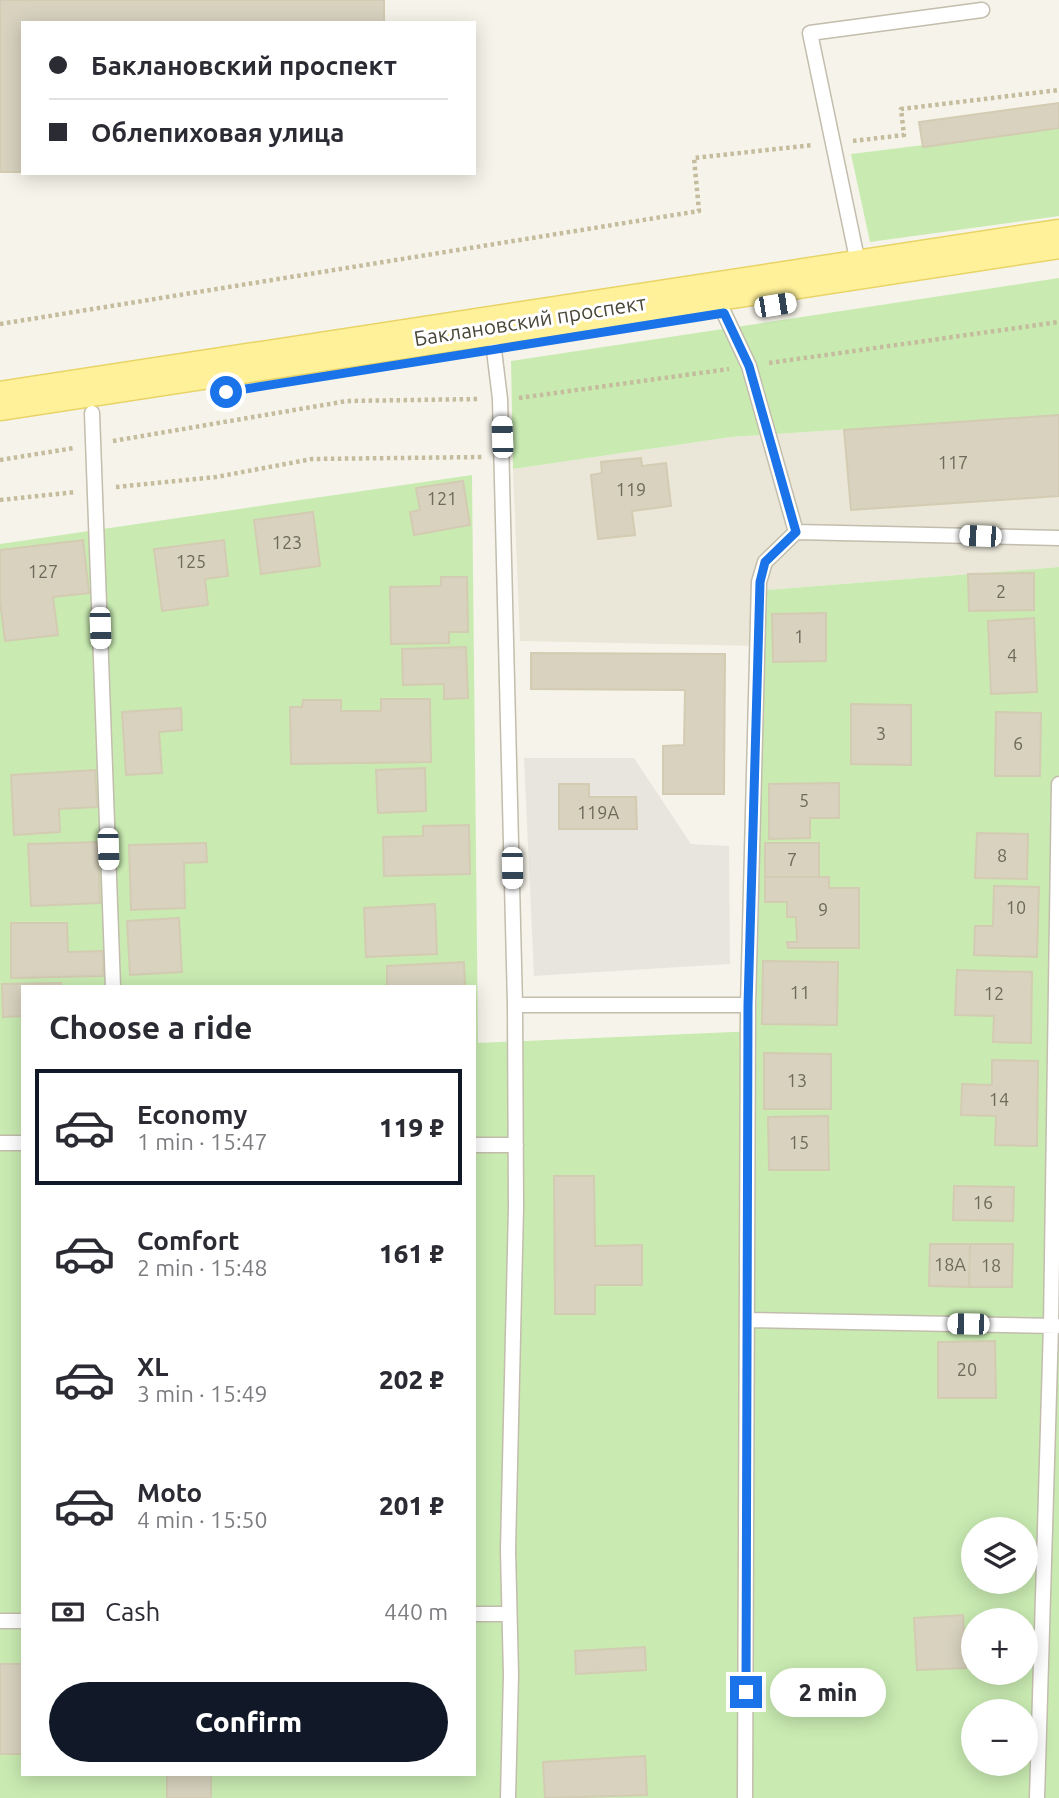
<!DOCTYPE html>
<html lang="en">
<head>
<meta charset="utf-8">
<style>
	:root { --surface:#fff; --page:#f2f2f3; --text:#2b2b33; --muted:#7c7c81; --line:#e1e1e2; --accent:#111827 }
	body { margin:0; font-family:Ubuntu,sans-serif; background:var(--page); color:var(--text); height:100vh; display:flex; flex-direction:column; font-size:26px; white-space:nowrap }
	* { box-sizing:border-box; margin:0 }
	p { font-size:23px; color:var(--muted) }
	.icon { flex:none; width:38px; height:38px; fill:none; stroke:currentColor; stroke-width:2; stroke-linecap:round; stroke-linejoin:round }
	.map { position:relative; flex:1; overflow:hidden }
	.details { position:absolute; left:21px; top:985px; width:455px; height:791px; display:flex; flex-direction:column; background:var(--surface); border-radius:0px; box-shadow:0 4px 18px #0003 }
	.details>* { flex:none }
	.top-card { position:absolute; left:21px; top:21px; width:455px; height:154px; border-radius:0px; box-shadow:0 4px 18px #0003; display:grid; align-content:center; height:154px; padding:0 28px; background:var(--surface) }
	.controls { position:absolute; left:961px; top:1517px; display:grid; gap:14px }
	.controls a { display:grid; place-items:center; width:77px; height:77px; border-radius:50%; background:var(--surface); box-shadow:0 4px 18px #0003; font-size:35px }
	.end { position:absolute; width:32px; height:32px; margin:-16px; border:9px solid #1a73e8; background:#fff; box-shadow:0 0 0 4px #fff }
	.from { border-radius:50% }
	.bubble { position:absolute; height:49px; border-radius:24px; background:var(--surface); box-shadow:0 4px 18px #0003; font-size:23px; font-weight:800; line-height:49px; text-align:center }
	.car { position:absolute; width:21px; height:42px; margin:-21px -10px; border-radius:9px; box-shadow:0 0 5px 2px #0007; background:linear-gradient(#fff 24%,#345 0 40%,#fff 0 76%,#345 0 86%,#fff 0) }
	.top-card b { display:flex; align-items:center; gap:24px; height:66px; font-size:26px }
	.top-card b+b { border-top:2px solid var(--line) }
	.top-card i { width:18px; height:18px; background:var(--text) }
	ul { padding:0; list-style:none }
	li { display:flex; align-items:center; gap:21px; height:116px; margin:0 14px 10px; padding:0 14px; border:4px solid transparent; border-radius:0px }
	li div { flex:1 }
	li b { display:block; font-size:26px }
	li em { font-style:normal; font-weight:800 }
	li.current { border-color:var(--accent) }
	li>.icon { width:63px; height:63px; stroke-width:1.5 }
	h2 { padding:0 28px; font-size:32px; line-height:84px }
	.pay { display:flex; align-items:center; gap:18px; height:77px; padding:0 28px; font-size:26px }
	.pay p { margin-inline-start:auto }
	.action { display:flex; gap:14px; margin-top:auto; padding:14px 28px }
	.action a { flex:1; height:80px; border-radius:42px; background:var(--accent); color:#fff; font-size:28px; font-weight:800; line-height:80px; text-align:center }
	.map>svg:first-child { display:block }
	.residential { fill:#eae7d8 }
	.industrial { fill:#e8e5df }
	.green { fill:#c9ebb2; fill-rule:evenodd }
	.building { fill:#d8d2bf; stroke:#d3cbb2; stroke-width:2 }
	.lines { fill:none; stroke-linecap:round; stroke-linejoin:round }
	.lane-casing { stroke:#c2bdac; stroke-width:17 }
	.primary-casing { stroke:#e8d466; stroke-width:41 }
	.path { stroke:#c4bc9d; stroke-width:4.5; stroke-dasharray:3.5 3.5; stroke-linecap:butt }
	.lane { stroke:#fff; stroke-width:14 }
	.primary { stroke:#fff19a; stroke-width:38 }
	.route { stroke:#1a73e8; stroke-width:9 }
	.labels { text-anchor:middle; stroke-width:6; stroke-linejoin:round; paint-order:stroke }
	.number-label { font-size:18px; fill:#6e695a }
	.street-label { font-size:21px; fill:#4a4638; stroke:#fff }
</style>
</head>
<body>
<div class="map">
<svg width="1059" height="1798" viewBox="0 0 1059 1798">
	<rect width="100%" height="100%" fill="#f6f4ea"/>
	<path class="residential" d="M 1059,415 L 1059,567 L 766,590 L 762,646 L 520,641 L 513,469 L 731,437 Z"/>
	<path class="industrial" d="M 524,758 L 634,758 L 691,844 L 729,846 L 730,964 L 534,976 Z"/>
	<path class="green" d="M 1059,128 L 1059,216 L 870,242 L 851,154 Z
		M 1059,278 L 1059,415 L 731,437 L 513,469 L 511,361 Z
		M 472,475 L 478,1043 L 756,1031 L 762,646 L 766,590 L 1059,567 L 1059,1798 L 0,1798 L 0,544 ZM 23,987 L 474,987 L 474,1774 L 23,1774 ZM 973,1530 L 1026,1530 L 1026,1582 L 973,1582 ZM 973,1620 L 1026,1620 L 1026,1673 L 973,1673 ZM 973,1712 L 1026,1712 L 1026,1764 L 973,1764 Z"/>
	<path class="building" d="M 0,0 L 384,0 L 384,23 L 23,23 L 23,172 L 0,172 Z
		M 1059,103 L 1059,128 L 923,147 L 919,122 Z
		M 1059,415 L 1059,496 L 851,510 L 844,430 Z
		M 641,458 L 642,466 L 666,463 L 671,506 L 632,511 L 635,535 L 598,539 L 591,475 L 602,473 L 601,462 Z
		M 463,481 L 470,525 L 414,535 L 410,512 L 420,510 L 416,488 Z
		M 313,512 L 320,566 L 261,574 L 254,520 Z
		M 83,540 L 89,593 L 53,597 L 58,635 L 5,641 L 0,602 L 0,550 Z
		M 224,540 L 228,576 L 205,579 L 208,605 L 162,611 L 154,549 Z
		M 1034,573 L 1034,610 L 969,611 L 968,574 Z
		M 441,577 L 467,577 L 468,632 L 449,632 L 449,643 L 391,644 L 390,587 L 441,586 Z
		M 826,613 L 826,661 L 773,662 L 772,614 Z
		M 1034,618 L 1037,692 L 991,694 L 988,621 Z
		M 466,647 L 468,698 L 444,699 L 444,684 L 403,685 L 402,649 Z
		M 531,653 L 725,654 L 724,794 L 663,794 L 663,746 L 684,745 L 685,690 L 531,689 Z
		M 381,699 L 430,699 L 431,762 L 291,764 L 290,707 L 302,707 L 303,700 L 341,700 L 341,711 L 381,711 Z
		M 851,704 L 911,705 L 911,765 L 851,764 Z
		M 181,708 L 182,730 L 159,732 L 162,773 L 126,775 L 122,712 Z
		M 996,712 L 1041,713 L 1040,776 L 995,776 Z
		M 425,768 L 426,811 L 378,813 L 376,770 Z
		M 95,770 L 97,807 L 59,809 L 60,832 L 14,835 L 11,775 Z
		M 839,783 L 839,818 L 810,818 L 810,838 L 769,839 L 769,784 Z
		M 559,784 L 589,784 L 589,797 L 636,797 L 637,829 L 559,829 Z
		M 469,825 L 470,874 L 384,876 L 383,837 L 423,836 L 423,826 Z
		M 977,833 L 1028,834 L 1027,879 L 975,878 Z
		M 98,842 L 100,903 L 31,906 L 28,844 Z
		M 206,843 L 207,862 L 184,863 L 185,908 L 131,910 L 129,845 Z
		M 765,843 L 819,843 L 819,877 L 765,877 Z
		M 765,877 L 829,877 L 829,888 L 859,888 L 859,948 L 788,948 L 787,942 L 797,942 L 796,917 L 787,917 L 787,902 L 765,902 Z
		M 994,886 L 1039,887 L 1037,957 L 974,955 L 975,926 L 993,926 Z
		M 435,904 L 437,954 L 366,957 L 364,908 Z
		M 179,918 L 182,972 L 130,975 L 127,921 Z
		M 11,923 L 67,923 L 68,952 L 103,951 L 103,976 L 11,978 Z
		M 763,961 L 838,962 L 837,1025 L 762,1024 Z
		M 464,962 L 465,987 L 387,987 L 387,966 Z
		M 957,970 L 1032,972 L 1031,1043 L 993,1042 L 994,1016 L 955,1015 Z
		M 61,983 L 61,987 L 23,987 L 23,1016 L 3,1017 L 2,984 Z
		M 764,1053 L 831,1054 L 831,1109 L 764,1109 Z
		M 992,1060 L 1038,1061 L 1037,1146 L 995,1145 L 996,1116 L 961,1115 L 962,1084 L 992,1085 Z
		M 828,1116 L 829,1170 L 769,1170 L 768,1117 Z
		M 554,1176 L 594,1176 L 595,1246 L 642,1245 L 642,1285 L 595,1285 L 595,1314 L 555,1314 Z
		M 954,1186 L 1014,1187 L 1013,1221 L 953,1220 Z
		M 930,1244 L 970,1244 L 969,1287 L 929,1286 Z
		M 970,1244 L 1013,1244 L 1012,1287 L 969,1287 Z
		M 995,1341 L 996,1398 L 938,1398 L 938,1342 Z
		M 963,1615 L 966,1668 L 917,1670 L 914,1618 Z
		M 645,1647 L 646,1670 L 576,1674 L 575,1651 Z
		M 0,1664 L 23,1664 L 23,1754 L 0,1754 Z
		M 645,1756 L 647,1795 L 545,1798 L 543,1762 Z
		M 167,1774 L 211,1774 L 211,1798 L 167,1798 Z"/>
	<g class="lines">
		<g class="lane-casing">
			<path id="lane" d="M 859,268 L 810,33 L 982,10
				M 724,313 L 749,366 L 796,532
				M 494,350 L 500,399 L 515,1005 L 748,1005
				M 92,413 L 113,987
				M 796,532 L 1059,538
				M 0,1143 L 23,1143
				M 474,1145 L 516,1145
				M 747,1320 L 1057,1326
				M 474,1614 L 509,1614
				M 0,1621 L 23,1621
				M 508,1798 L 511,1675 L 508,1550 L 516,1207 L 515,1005
				M 745,1798 L 748,1005 L 759,582 L 765,562 L 796,532
				M 1037,1798 L 1051,1326 L 1059,784"/>
		</g>
		<g class="primary-casing">
			<path id="primary" d="M 0,401 L 1059,239"/>
		</g>
		<path class="path" d="M 853,141 L 904,135 L 901,109 L 1059,90
			M 0,324 L 699,211 L 694,158 L 813,145
			M 769,363 L 1059,322
			M 519,398 L 729,369
			M 113,441 L 347,401 L 479,399
			M 0,460 L 74,448
			M 116,487 L 216,477 L 312,459 L 483,457
			M 0,500 L 76,492"/>
		<use href="#lane" class="lane"/>
		<use href="#primary" class="primary"/>
	</g>
	<g class="lines">
		<path class="route" d="M 226,392 L 724,313 L 749,366 L 796,532 L 765,562 L 760,582 L 748,1005 L 746,1692"/>
	</g>
	<g class="labels">
		<g class="number-label">
			<text x="953" y="469">117</text>
			<text x="631" y="496">119</text>
			<text x="442" y="505">121</text>
			<text x="287" y="549">123</text>
			<text x="191" y="568">125</text>
			<text x="43" y="578">127</text>
			<text x="1001" y="598">2</text>
			<text x="799" y="643">1</text>
			<text x="1012" y="662">4</text>
			<text x="881" y="740">3</text>
			<text x="1018" y="750">6</text>
			<text x="804" y="807">5</text>
			<text x="598" y="819">119А</text>
			<text x="1002" y="862">8</text>
			<text x="792" y="866">7</text>
			<text x="1016" y="914">10</text>
			<text x="823" y="916">9</text>
			<text x="800" y="999">11</text>
			<text x="994" y="1000">12</text>
			<text x="797" y="1087">13</text>
			<text x="999" y="1106">14</text>
			<text x="799" y="1149">15</text>
			<text x="983" y="1209">16</text>
			<text x="950" y="1271">18А</text>
			<text x="991" y="1272">18</text>
			<text x="967" y="1376">20</text>
		</g>
		<g class="street-label">
			<text transform="translate(530 321) rotate(-9)" y="7">Баклановский проспект</text>
		</g>
	</g>
</svg>
<div class="controls">
<a><svg class="icon" aria-label="layers" viewBox="0 0 24 24"><path d="M12 4l9 5-9 5-9-5zM3 14l9 5 9-5"/></svg></a>
<a>+</a>
<a>−</a>
</div>
<i class="end from" style="left:226px;top:392px"></i>
<i class="end" style="left:746px;top:1692px"></i>
<div class="bubble" style="left:770px;top:1668px;width:116px">2 min</div>
<i class="car" style="left:775px;top:305px;rotate:81deg"></i>
<i class="car" style="left:502px;top:437px;rotate:358deg"></i>
<i class="car" style="left:980px;top:536px;rotate:272deg"></i>
<i class="car" style="left:100px;top:628px;rotate:178deg"></i>
<i class="car" style="left:108px;top:849px;rotate:178deg"></i>
<i class="car" style="left:512px;top:868px;rotate:179deg"></i>
<i class="car" style="left:968px;top:1324px;rotate:271deg"></i>
<div class="top-card">
<b><i class="from"></i>Баклановский проспект</b>
<b><i></i>Облепиховая улица</b>
</div>
<section class="details">
<h2>Choose a ride</h2>
<ul>
<li class="current"><svg class="icon" aria-label="car" viewBox="0 0 24 24"><path d="M5 17H2v-5l4-1 3-4h7l3 4 3 1v5h-3M9 17h6M6 11h13"/><circle cx="7" cy="17" r="2"/><circle cx="17" cy="17" r="2"/></svg><div><b>Economy</b><p>1 min · 15:47</p></div><em>119 ₽</em></li>
<li><svg class="icon" aria-label="car" viewBox="0 0 24 24"><path d="M5 17H2v-5l4-1 3-4h7l3 4 3 1v5h-3M9 17h6M6 11h13"/><circle cx="7" cy="17" r="2"/><circle cx="17" cy="17" r="2"/></svg><div><b>Comfort</b><p>2 min · 15:48</p></div><em>161 ₽</em></li>
<li><svg class="icon" aria-label="car" viewBox="0 0 24 24"><path d="M5 17H2v-5l4-1 3-4h7l3 4 3 1v5h-3M9 17h6M6 11h13"/><circle cx="7" cy="17" r="2"/><circle cx="17" cy="17" r="2"/></svg><div><b>XL</b><p>3 min · 15:49</p></div><em>202 ₽</em></li>
<li><svg class="icon" aria-label="car" viewBox="0 0 24 24"><path d="M5 17H2v-5l4-1 3-4h7l3 4 3 1v5h-3M9 17h6M6 11h13"/><circle cx="7" cy="17" r="2"/><circle cx="17" cy="17" r="2"/></svg><div><b>Moto</b><p>4 min · 15:50</p></div><em>201 ₽</em></li>
</ul>
<div class="pay"><svg class="icon" aria-label="cash" viewBox="0 0 24 24"><path d="M3 7h18v10H3z"/><circle cx="12" cy="12" r="2"/></svg>Cash<p>440 m</p></div>
<div class="action"><a>Confirm</a></div>
</section>
</div>
</body>
</html>
